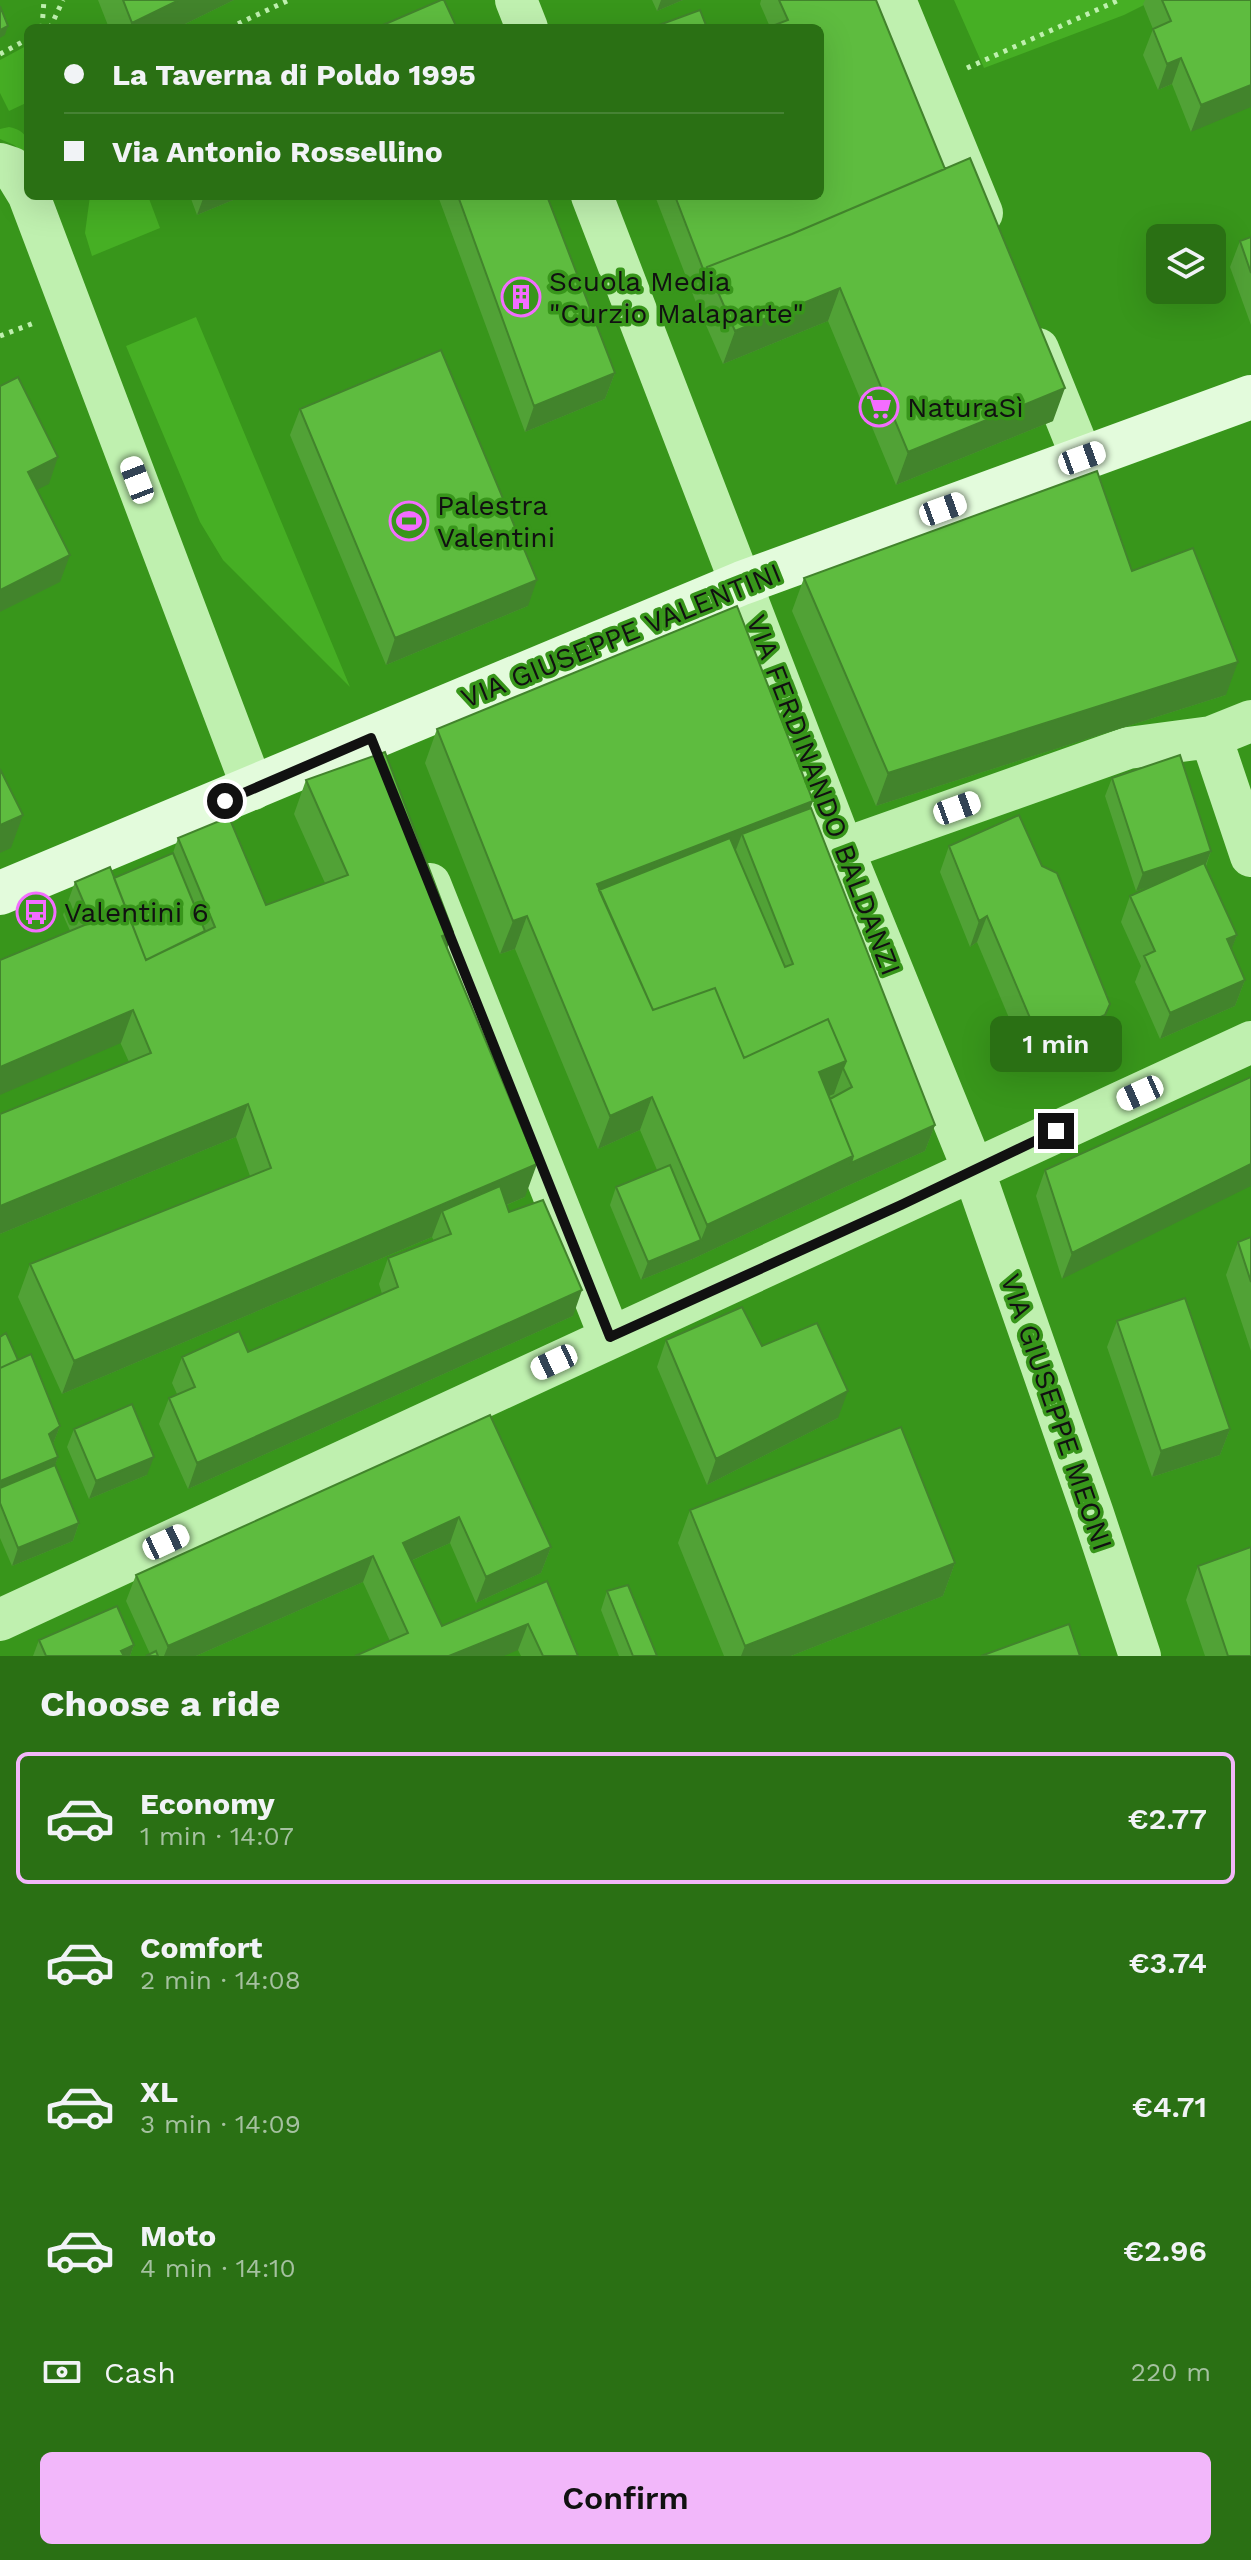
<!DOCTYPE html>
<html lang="en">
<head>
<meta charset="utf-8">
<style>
	:root { --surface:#2a7014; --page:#367822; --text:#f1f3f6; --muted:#a5c1a0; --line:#468234; --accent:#f2b7fa }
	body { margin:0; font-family:"Work Sans",sans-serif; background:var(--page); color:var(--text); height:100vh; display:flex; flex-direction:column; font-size:30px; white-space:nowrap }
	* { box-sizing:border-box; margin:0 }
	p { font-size:26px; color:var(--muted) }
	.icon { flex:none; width:44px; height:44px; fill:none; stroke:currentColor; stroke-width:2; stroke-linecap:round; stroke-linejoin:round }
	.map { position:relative; height:1656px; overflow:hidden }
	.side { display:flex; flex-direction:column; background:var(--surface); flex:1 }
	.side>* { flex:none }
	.top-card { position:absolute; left:24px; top:24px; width:800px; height:176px; border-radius:12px; box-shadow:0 8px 32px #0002; display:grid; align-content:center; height:176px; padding:0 40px; background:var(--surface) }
	.buttons { position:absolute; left:1146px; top:224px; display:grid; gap:16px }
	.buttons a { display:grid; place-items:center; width:80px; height:80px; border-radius:12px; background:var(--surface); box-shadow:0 8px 32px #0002; font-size:40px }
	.end { position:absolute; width:36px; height:36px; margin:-18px; border:10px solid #111; background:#fff; box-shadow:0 0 0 4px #fff }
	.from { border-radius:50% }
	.bubble { position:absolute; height:56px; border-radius:12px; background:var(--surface); box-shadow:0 8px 32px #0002; font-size:26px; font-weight:600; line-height:56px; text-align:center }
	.car { position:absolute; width:24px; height:48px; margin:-24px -12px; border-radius:10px; box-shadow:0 0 6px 2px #0007; background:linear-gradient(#fff 24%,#345 0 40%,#fff 0 76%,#345 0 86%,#fff 0) }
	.top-card b { display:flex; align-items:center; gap:28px; height:76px; font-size:30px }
	.top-card b+b { border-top:2px solid var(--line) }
	.top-card i { width:20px; height:20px; background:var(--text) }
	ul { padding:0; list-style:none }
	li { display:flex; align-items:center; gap:24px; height:132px; margin:0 16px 12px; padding:0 24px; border:4px solid transparent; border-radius:12px }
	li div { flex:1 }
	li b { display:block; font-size:30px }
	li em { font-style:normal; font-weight:600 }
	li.active { border-color:var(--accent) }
	li>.icon { width:72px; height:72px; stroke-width:1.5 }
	h2 { padding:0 40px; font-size:36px; line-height:96px }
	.pay { display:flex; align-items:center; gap:20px; height:88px; padding:0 40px; font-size:30px }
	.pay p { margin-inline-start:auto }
	.primary-button { display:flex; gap:16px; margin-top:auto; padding:16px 40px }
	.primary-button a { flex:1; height:92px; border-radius:12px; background:var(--accent); color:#111; font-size:32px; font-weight:600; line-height:92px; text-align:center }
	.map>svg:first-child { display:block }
	.green { fill:#46af24 }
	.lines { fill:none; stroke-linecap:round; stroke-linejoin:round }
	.path { stroke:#bff0af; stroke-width:5; stroke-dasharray:4 6; stroke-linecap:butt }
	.street { stroke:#bff0af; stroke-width:42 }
	.secondary { stroke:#e3fbdc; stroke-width:44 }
	.wall { fill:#51a236 }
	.shaded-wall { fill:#42842c }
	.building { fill:#5ebc3f; stroke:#42842c; stroke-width:2 }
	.route { stroke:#111; stroke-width:10 }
	.labels { text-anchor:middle; stroke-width:7; stroke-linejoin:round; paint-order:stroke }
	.poi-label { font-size:28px; fill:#111; stroke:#38961b; text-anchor:start }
	.street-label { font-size:28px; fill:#111; stroke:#38961b }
</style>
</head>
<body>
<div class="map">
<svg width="1251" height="1656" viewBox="0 0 1251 1656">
	<rect width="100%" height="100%" fill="#38961b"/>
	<path class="green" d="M 954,0 L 1154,0 L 1124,15 L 984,68 Z
		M 28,45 L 26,103 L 9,111 L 0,93 L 0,60 Z
		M 9,127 C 28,131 28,140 28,157 L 14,145 L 0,139 L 0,129 Z
		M 90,196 L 148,196 L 160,228 L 92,256 L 85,233 Z
		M 196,317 L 350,687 L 223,560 L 200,522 L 126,346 Z"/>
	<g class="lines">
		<path class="path" d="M 42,28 L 44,0
			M 50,28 L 63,0
			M 229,28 L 289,0
			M 0,54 L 28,39
			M 967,68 L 1119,0
			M 0,336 L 34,323"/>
		<path class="street" d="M 516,0 L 527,28
			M 895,0 L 982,213
			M 0,164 L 12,168 L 28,194
			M 29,196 L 253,789
			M 592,196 L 843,849 L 973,1169 L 1093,1514 L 1140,1656
			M 1038,349 L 1082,458
			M 1251,721 L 1211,737 L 1251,856
			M 843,849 L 1128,748 L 1211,737
			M 430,884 L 610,1337
			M 0,1620 L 1251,1042"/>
		<path class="secondary" d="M 0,893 L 742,583 L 1251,397"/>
	</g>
	<path class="wall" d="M 98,0 L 234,0 L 177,28 L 109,28 Z
		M 652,0 L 683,0 L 657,11 Z
		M 761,0 L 876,0 L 945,169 L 1053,421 L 896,485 L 828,321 L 723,364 L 695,300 L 655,196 L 820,196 L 770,27 L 760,4 Z
		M 1145,0 L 1251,0 L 1191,132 L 1172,84 L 1158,90 L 1143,55 L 1153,29 L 1143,4 Z
		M 190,196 L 243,196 L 197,215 Z
		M 438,196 L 547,196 L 615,373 L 605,399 L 525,432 Z
		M 1251,237 L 1251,325 L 1230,267 L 1240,241 Z
		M 300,409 L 528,606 L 386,665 L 290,435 Z
		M 1132,571 L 1226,695 L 876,806 L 792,611 L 804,578 Z
		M 437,729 L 811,808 L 935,1125 L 925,1151 L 841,1189 L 695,1258 L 641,1280 L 610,1205 L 616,1187 L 657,1170 L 640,1130 L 598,1149 L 515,949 L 500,954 L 425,763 Z
		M 1112,778 L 1211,851 L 1206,866 L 1237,935 L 1231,949 L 1245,980 L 1235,1006 L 1160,1039 L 1135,982 L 1141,966 L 1121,922 L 1130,896 L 1153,885 L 1136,891 L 1105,796 Z
		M 306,780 L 447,948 L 525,1197 L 507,1205 L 509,1212 L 573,1316 L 188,1489 L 159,1424 L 169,1398 L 177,1394 L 172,1383 L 182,1357 L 248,1352 L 382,1294 L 379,1284 L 388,1258 L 434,1241 L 432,1237 L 62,1394 L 18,1297 L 30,1264 L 250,1176 L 236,1137 L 0,1234 L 0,1114 L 129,1062 L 63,915 L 75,882 L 114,878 L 173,853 L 178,838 L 266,905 L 325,883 L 294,814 Z
		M 949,846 L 1042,866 L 1110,1004 L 1096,1041 L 1031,1070 L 977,942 L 970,947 L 940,872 Z
		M 1251,1077 L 1062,1279 L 1036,1196 L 1045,1170 Z
		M 1251,1237 L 1251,1351 L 1226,1275 L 1238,1242 Z
		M 1117,1321 L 1230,1429 L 1220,1455 L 1152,1477 L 1107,1347 Z
		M 0,1337 L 18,1360 L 60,1426 L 53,1444 L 58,1457 L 55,1465 L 79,1523 L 73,1541 L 12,1566 L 0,1538 Z
		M 666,1340 L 838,1418 L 707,1485 L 657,1367 Z
		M 490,1415 L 551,1547 L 541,1573 L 476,1603 L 450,1543 L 411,1561 L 442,1626 L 547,1581 L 578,1656 L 521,1656 L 518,1650 L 390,1641 L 363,1582 L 196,1656 L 146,1656 L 150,1654 L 126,1601 L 136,1575 Z
		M 74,1429 L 147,1475 L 89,1499 L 67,1447 Z
		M 690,1510 L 955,1563 L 943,1596 L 791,1656 L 724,1656 L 678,1543 Z
		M 1198,1566 L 1251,1656 L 1205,1656 L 1186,1600 Z
		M 607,1591 L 657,1656 L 619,1656 L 601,1610 Z
		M 39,1640 L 134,1645 L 130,1656 L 33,1656 Z"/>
	<path class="shaded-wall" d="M 179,0 L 234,0 L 177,28 L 130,28 L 132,23 Z
		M 661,0 L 683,0 L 657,11 Z
		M 8,26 L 5,35 L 0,38 L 0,30 Z
		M 1181,58 L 1172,84 L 1158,90 L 1167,64 Z
		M 1251,85 L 1251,107 L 1191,132 L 1201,105 Z
		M 204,196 L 243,196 L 197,215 Z
		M 840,288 L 828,321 L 723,364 L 735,331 Z
		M 615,373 L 605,399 L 525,432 L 534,406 Z
		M 1065,388 L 1053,421 L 896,485 L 908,452 Z
		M 58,457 L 49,484 L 18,499 L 28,472 Z
		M 70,555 L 60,582 L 0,612 L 0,590 Z
		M 537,580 L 528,606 L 386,665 L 395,638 Z
		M 1238,662 L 1226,695 L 876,806 L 888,773 Z
		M 813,801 L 801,834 L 742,834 L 732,860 L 603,911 L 597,884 Z
		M 23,815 L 11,848 L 0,853 L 0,825 Z
		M 1211,851 L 1204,869 L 1136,891 L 1143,873 Z
		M 527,916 L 515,949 L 500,954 L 513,921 Z
		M 987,916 L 977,942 L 970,947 L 979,921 Z
		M 453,932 L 441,965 L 442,936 Z
		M 1237,935 L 1227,961 L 1227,939 Z
		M 1245,980 L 1235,1006 L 1160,1039 L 1170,1013 Z
		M 1110,1004 L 1096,1041 L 1031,1070 L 1041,1044 Z
		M 133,1010 L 121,1043 L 0,1095 L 0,1067 Z
		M 846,1061 L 834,1094 L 807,1105 L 819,1072 Z
		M 652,1097 L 640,1130 L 598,1149 L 610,1116 Z
		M 248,1104 L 236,1137 L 0,1234 L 0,1206 Z
		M 935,1125 L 925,1151 L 841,1189 L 695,1258 L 641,1280 L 648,1262 L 701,1240 L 707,1225 L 853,1156 Z
		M 537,1164 L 525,1197 L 449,1229 L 442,1211 L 432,1237 L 62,1394 L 74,1361 Z
		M 1251,1164 L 1251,1186 L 1062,1279 L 1072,1253 Z
		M 582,1290 L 573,1316 L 188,1489 L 197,1463 Z
		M 848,1391 L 838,1418 L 707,1485 L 716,1459 Z
		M 60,1426 L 50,1452 L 49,1434 Z
		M 1230,1429 L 1220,1455 L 1152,1477 L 1161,1451 Z
		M 58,1457 L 49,1483 L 0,1503 L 0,1481 Z
		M 154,1457 L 147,1475 L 89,1499 L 96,1481 Z
		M 459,1517 L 450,1543 L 393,1569 L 403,1543 Z
		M 79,1523 L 73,1541 L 12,1566 L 18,1548 Z
		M 551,1547 L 541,1573 L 476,1603 L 486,1577 Z
		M 373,1556 L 363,1582 L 196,1656 L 164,1656 L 168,1646 Z
		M 955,1563 L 943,1596 L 791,1656 L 741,1656 L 745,1646 Z
		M 528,1624 L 518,1650 L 504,1656 L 449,1656 Z
		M 134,1645 L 130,1656 L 119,1656 L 121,1651 Z"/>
	<path class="building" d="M 123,0 L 179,0 L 132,23 Z
		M 441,0 L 444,0 L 457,28 L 376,28 Z
		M 779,0 L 876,0 L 945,169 L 792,234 L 707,267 L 705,274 L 675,196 L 820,196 L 820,28 L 767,28 L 788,20 Z
		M 1162,0 L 1251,0 L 1251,85 L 1201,105 L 1181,58 L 1167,64 L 1153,29 L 1171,21 Z
		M 0,6 L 8,26 L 0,30 Z
		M 700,10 L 707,28 L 651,28 Z
		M 970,158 L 1065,388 L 908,452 L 840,288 L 735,331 L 707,267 L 792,234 Z
		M 458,196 L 547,196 L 615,373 L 534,406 Z
		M 1251,237 L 1251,273 L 1240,241 Z
		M 441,350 L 537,580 L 395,638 L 300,409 Z
		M 18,377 L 58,457 L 28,472 L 70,555 L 0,590 L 0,386 Z
		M 1097,471 L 1132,571 L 1193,548 L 1238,662 L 888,773 L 804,578 Z
		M 737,606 L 813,801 L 597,884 L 653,1010 L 715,988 L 744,1058 L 828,1019 L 846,1061 L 819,1072 L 853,1156 L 707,1225 L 652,1097 L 610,1116 L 527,916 L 513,921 L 437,729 Z
		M 385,752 L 453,932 L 442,936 L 537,1164 L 74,1361 L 30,1264 L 271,1168 L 248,1104 L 0,1206 L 0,1114 L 151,1053 L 133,1010 L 0,1067 L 0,960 L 92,922 L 75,882 L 110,867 L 146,960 L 215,927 L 178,838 L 229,817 L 266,905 L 348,875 L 306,780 Z
		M 1180,755 L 1211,851 L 1143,873 L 1112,778 Z
		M 0,769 L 23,815 L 0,825 Z
		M 811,808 L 935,1125 L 851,1163 L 853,1156 L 830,1099 L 852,1087 L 843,1068 L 846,1061 L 828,1019 L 744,1058 L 715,988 L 653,1010 L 599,890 L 730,838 L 785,967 L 793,964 L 742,834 Z
		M 1019,815 L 1042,866 L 1057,873 L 1110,1004 L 1105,1015 L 1041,1044 L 987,916 L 979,921 L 949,846 Z
		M 173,853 L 205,931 L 146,960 L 114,878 Z
		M 1204,863 L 1237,935 L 1227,939 L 1245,980 L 1170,1013 L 1144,956 L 1155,951 L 1130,896 Z
		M 1251,1077 L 1251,1164 L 1072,1253 L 1045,1170 Z
		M 670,1165 L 701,1240 L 648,1262 L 616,1187 Z
		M 500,1186 L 509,1212 L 543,1200 L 582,1290 L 197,1463 L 169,1398 L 195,1387 L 182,1357 L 239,1331 L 248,1352 L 398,1287 L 388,1258 L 451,1234 L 442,1211 Z
		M 1251,1237 L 1251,1282 L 1238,1242 Z
		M 1185,1298 L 1230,1429 L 1161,1451 L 1117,1321 Z
		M 742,1307 L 762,1346 L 817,1323 L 848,1391 L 716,1459 L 666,1340 Z
		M 6,1333 L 18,1360 L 0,1368 L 0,1337 Z
		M 31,1354 L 60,1426 L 49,1434 L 58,1457 L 0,1481 L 0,1368 Z
		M 132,1404 L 154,1457 L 96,1481 L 74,1429 Z
		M 490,1415 L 551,1547 L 486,1577 L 459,1517 L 403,1543 L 442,1626 L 547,1581 L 578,1656 L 543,1656 L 528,1624 L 449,1656 L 355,1656 L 408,1633 L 373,1556 L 168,1646 L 136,1575 Z
		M 901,1427 L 955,1563 L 745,1646 L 690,1510 Z
		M 55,1465 L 79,1523 L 18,1548 L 0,1503 L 0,1488 Z
		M 1251,1547 L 1251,1656 L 1228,1656 L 1198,1566 Z
		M 628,1585 L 657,1656 L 633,1656 L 607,1591 Z
		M 117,1606 L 134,1645 L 121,1651 L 124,1656 L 46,1656 L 39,1640 Z
		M 1069,1624 L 1080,1656 L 981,1656 Z
		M 156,1651 L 158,1656 L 146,1656 Z"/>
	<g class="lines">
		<path class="route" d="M 225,801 L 371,738 L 610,1337 L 901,1205 L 1056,1131"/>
	</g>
	<defs>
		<g id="building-ring" transform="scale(2)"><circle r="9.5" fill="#38961b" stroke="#f36dff" stroke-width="1.5"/><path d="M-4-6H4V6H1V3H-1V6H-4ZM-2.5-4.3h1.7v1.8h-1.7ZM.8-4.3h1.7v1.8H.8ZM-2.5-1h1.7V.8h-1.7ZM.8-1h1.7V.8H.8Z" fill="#f36dff"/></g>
		<g id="supermarket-ring" transform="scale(2)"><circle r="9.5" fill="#38961b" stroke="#f36dff" stroke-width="1.5"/><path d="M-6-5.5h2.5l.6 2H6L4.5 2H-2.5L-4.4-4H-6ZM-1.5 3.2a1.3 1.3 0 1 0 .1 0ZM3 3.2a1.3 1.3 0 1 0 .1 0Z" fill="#f36dff"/></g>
		<g id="stadium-ring" transform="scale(2)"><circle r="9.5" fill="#38961b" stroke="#f36dff" stroke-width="1.5"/><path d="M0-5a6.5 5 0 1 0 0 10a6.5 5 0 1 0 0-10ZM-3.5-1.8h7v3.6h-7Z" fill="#f36dff"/></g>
		<g id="bus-ring" transform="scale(2)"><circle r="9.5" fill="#38961b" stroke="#f36dff" stroke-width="1.5"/><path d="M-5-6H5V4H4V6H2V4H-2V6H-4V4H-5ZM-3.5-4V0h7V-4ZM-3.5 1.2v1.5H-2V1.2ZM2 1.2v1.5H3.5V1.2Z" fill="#f36dff"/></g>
	</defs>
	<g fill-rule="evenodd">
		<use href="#building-ring" x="521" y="297"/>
		<use href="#supermarket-ring" x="879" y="407"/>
		<use href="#stadium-ring" x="409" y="521"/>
		<use href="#bus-ring" x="36" y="912"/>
	</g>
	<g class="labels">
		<g class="poi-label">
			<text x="549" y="291">Scuola Media<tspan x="549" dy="32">"Curzio Malaparte"</tspan></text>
			<text x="907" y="417">NaturaSì</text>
			<text x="437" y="515">Palestra<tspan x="437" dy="32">Valentini</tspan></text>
			<text x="64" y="922">Valentini 6</text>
		</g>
		<g class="street-label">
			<text transform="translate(621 635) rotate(-22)" y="10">VIA GIUSEPPE VALENTINI</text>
			<text transform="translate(824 795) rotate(69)" y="10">VIA FERDINANDO BALDANZI</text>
			<text transform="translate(1057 1412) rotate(71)" y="10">VIA GIUSEPPE MEONI</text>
		</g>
	</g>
</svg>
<div class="buttons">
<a><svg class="icon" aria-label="layers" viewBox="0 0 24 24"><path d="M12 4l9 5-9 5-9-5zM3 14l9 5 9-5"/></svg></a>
</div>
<i class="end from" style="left:225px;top:801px"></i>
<i class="end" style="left:1056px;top:1131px"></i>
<div class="bubble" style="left:990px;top:1016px;width:132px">1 min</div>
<i class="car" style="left:1082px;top:458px;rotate:70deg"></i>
<i class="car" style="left:137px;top:480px;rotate:339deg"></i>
<i class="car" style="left:943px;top:509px;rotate:70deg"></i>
<i class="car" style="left:957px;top:808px;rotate:70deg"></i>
<i class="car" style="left:1140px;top:1093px;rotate:246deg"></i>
<i class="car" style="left:554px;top:1362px;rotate:245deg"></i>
<i class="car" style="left:166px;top:1542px;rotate:65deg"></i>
<div class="top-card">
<b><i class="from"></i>La Taverna di Poldo 1995</b>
<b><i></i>Via Antonio Rossellino</b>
</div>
</div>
<section class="side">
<h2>Choose a ride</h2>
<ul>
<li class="active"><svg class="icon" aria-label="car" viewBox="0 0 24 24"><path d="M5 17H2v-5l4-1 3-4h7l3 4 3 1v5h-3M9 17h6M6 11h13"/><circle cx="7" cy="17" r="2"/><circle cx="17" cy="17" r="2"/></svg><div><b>Economy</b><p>1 min · 14:07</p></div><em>€2.77</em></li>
<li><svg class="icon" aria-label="car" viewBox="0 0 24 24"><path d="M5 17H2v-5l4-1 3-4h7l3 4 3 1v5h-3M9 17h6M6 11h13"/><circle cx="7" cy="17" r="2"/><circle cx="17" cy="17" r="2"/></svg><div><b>Comfort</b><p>2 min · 14:08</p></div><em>€3.74</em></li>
<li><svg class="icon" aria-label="car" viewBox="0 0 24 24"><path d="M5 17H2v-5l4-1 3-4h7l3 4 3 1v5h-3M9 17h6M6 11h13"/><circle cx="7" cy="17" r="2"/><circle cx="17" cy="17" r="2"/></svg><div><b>XL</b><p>3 min · 14:09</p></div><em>€4.71</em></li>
<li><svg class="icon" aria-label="car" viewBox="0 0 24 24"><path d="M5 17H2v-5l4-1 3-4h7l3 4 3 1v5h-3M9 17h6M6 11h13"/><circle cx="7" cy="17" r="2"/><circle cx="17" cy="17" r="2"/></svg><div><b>Moto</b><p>4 min · 14:10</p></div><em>€2.96</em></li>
</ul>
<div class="pay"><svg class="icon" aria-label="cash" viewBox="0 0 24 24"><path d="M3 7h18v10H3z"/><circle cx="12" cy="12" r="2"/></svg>Cash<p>220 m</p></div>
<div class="primary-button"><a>Confirm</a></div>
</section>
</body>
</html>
